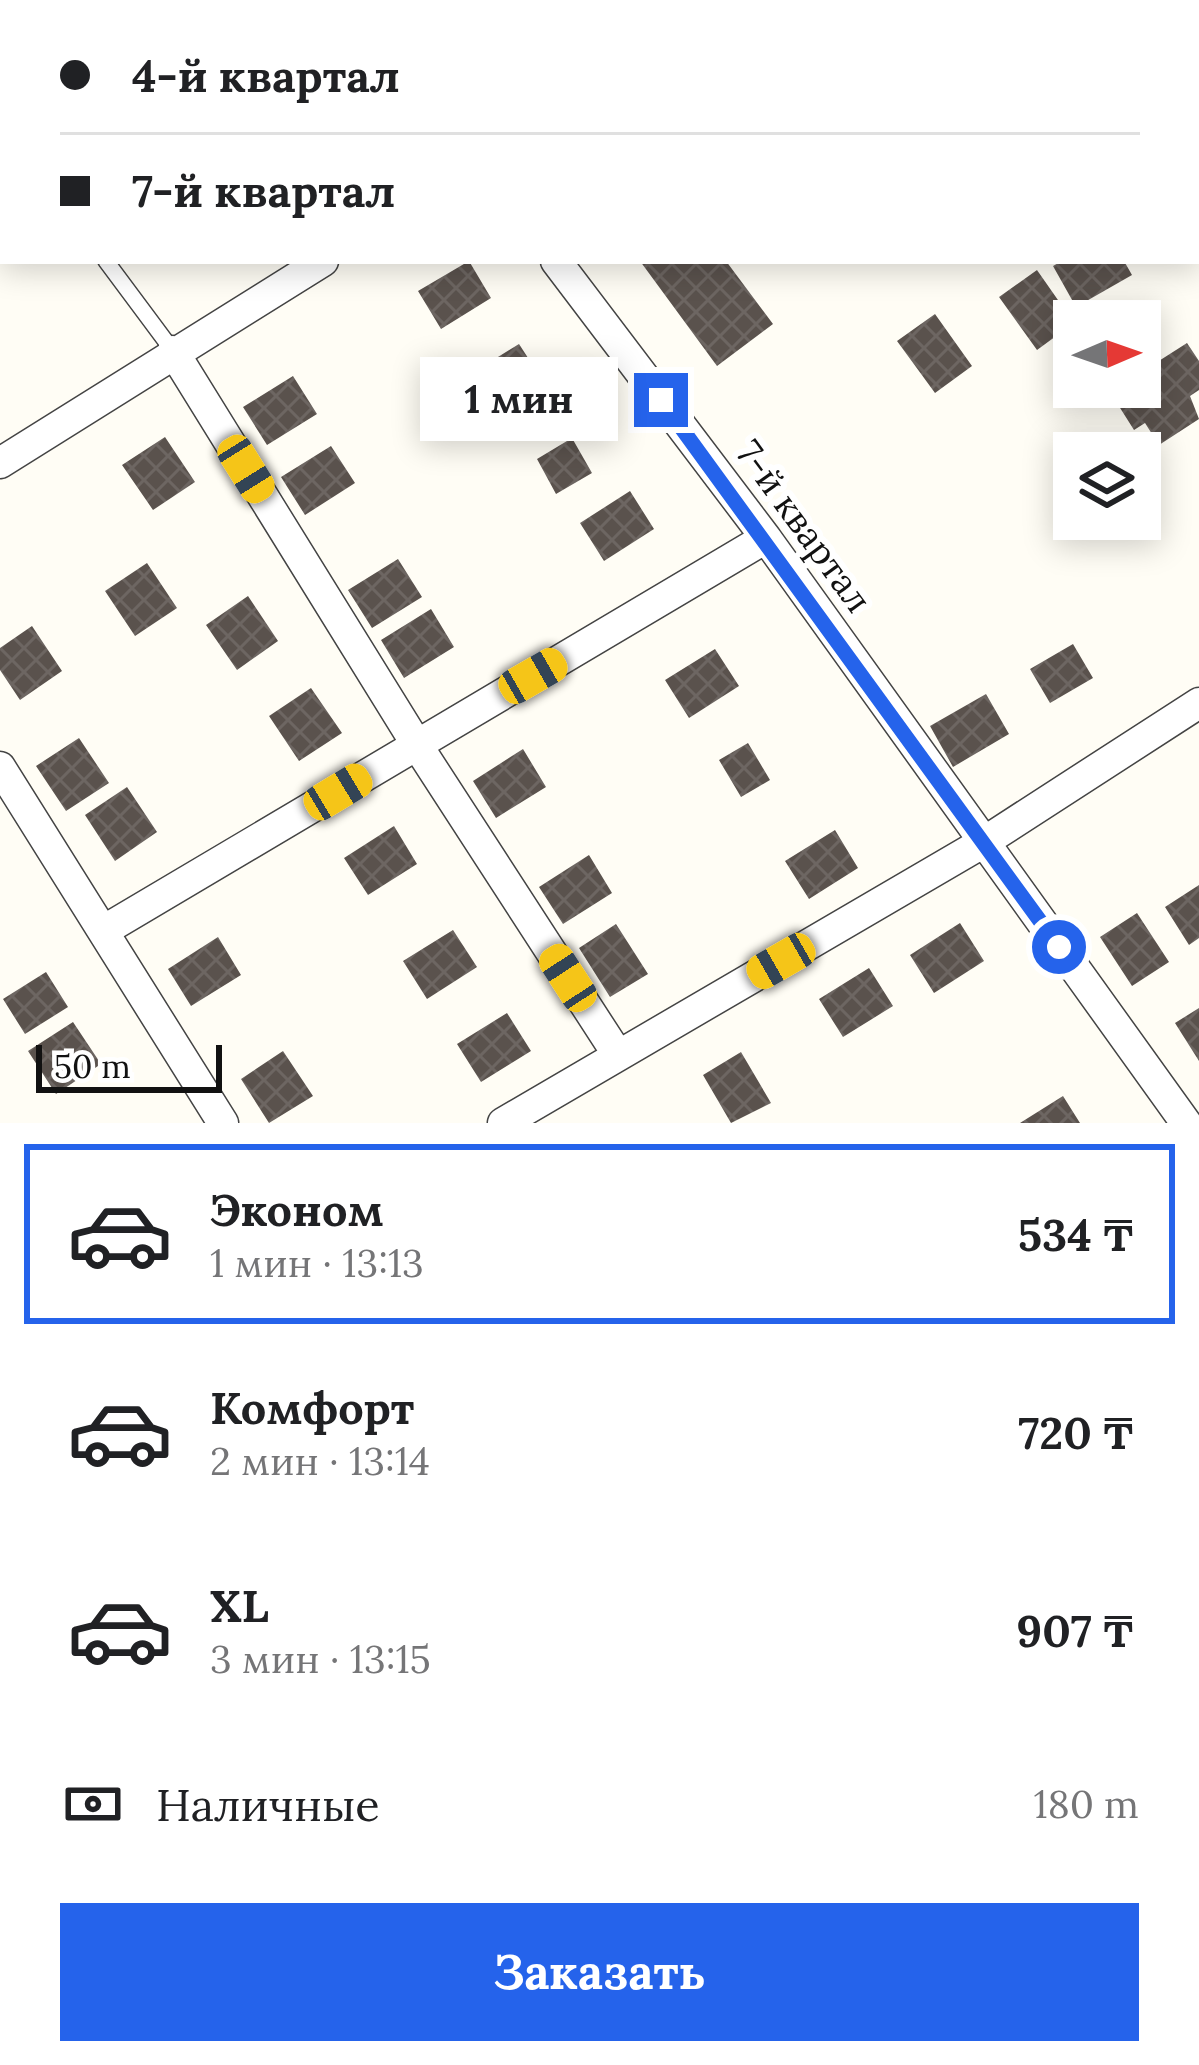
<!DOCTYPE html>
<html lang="ru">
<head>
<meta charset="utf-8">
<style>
	:root { --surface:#fff; --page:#f6f6f6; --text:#202124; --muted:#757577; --line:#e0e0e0; --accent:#2563eb }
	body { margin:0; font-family:Lora,serif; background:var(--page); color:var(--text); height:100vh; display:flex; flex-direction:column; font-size:45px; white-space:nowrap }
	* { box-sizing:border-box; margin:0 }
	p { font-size:39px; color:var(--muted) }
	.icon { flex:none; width:66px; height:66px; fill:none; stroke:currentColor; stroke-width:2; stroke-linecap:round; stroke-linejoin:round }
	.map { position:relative; height:1123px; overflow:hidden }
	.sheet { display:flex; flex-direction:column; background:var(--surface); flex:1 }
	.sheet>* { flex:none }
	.banner { position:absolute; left:0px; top:0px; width:1200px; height:264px; box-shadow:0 6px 30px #0003; display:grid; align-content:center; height:264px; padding:0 60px; background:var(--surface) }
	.needle { width:78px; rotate:88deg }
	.buttons { position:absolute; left:1053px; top:300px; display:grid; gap:24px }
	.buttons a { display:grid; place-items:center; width:108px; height:108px; border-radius:0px; background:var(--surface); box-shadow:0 6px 30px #0003; font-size:60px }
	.scale { position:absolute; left:36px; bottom:30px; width:186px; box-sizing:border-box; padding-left:12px; border:6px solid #111; border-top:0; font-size:33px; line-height:42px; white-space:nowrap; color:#111; -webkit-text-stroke:9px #fff; paint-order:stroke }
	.end { position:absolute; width:54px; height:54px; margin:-27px; border:15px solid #2563eb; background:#fff; box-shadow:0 0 0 6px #fff }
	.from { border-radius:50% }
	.bubble { position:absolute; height:84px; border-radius:0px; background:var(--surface); box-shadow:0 6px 30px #0003; font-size:39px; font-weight:800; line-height:84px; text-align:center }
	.car { position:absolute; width:36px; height:72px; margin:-36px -18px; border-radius:15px; box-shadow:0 0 9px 3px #0007; background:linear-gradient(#f5c518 24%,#345 0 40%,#f5c518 0 76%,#345 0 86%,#f5c518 0) }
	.banner b { display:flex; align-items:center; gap:42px; height:114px; font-size:45px }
	.banner b+b { border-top:3px solid var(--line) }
	.banner i { width:30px; height:30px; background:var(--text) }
	ul { padding:21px 0 0; list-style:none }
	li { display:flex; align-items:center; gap:36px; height:180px; margin:0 24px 18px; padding:0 36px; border:6px solid transparent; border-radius:0px }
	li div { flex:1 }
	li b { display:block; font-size:45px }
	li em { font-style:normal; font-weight:800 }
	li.on { border-color:var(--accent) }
	li>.icon { width:108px; height:108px; stroke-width:1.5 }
	.pay { display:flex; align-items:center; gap:30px; height:132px; padding:0 60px; font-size:45px }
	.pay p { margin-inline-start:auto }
	.cta { display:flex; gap:24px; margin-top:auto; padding:24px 60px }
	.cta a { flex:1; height:138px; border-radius:0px; background:var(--accent); color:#fff; font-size:48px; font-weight:800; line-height:138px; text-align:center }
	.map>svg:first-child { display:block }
	.building { fill:url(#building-cross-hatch) }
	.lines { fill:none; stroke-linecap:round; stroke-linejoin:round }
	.lane-casing { stroke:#444; stroke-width:18 }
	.street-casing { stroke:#444; stroke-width:33 }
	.lane { stroke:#fff; stroke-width:15 }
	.street { stroke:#fff; stroke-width:30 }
	.route { stroke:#2563eb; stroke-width:15 }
	.labels { text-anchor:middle; stroke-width:12; stroke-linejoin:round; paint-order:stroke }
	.street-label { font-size:36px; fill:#111; stroke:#fff }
</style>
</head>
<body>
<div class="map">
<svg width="1199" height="1123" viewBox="0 0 1199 1123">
	<defs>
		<pattern id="building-cross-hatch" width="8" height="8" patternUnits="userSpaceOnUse" patternTransform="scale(3)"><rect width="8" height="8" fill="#5a524d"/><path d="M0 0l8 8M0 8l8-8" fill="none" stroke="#6d6662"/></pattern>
	</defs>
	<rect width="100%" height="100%" fill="#fffdf5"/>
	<path class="building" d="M 469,261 L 491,298 L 441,329 L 418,291 Z
		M 640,261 L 726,261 L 773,324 L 717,366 Z
		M 1062,261 L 1124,261 L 1132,275 L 1076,307 L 1053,266 Z
		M 1037,270 L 1074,323 L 1037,350 L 999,297 Z
		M 935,314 L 972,366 L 935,393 L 897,341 Z
		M 1187,343 L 1199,361 L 1199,390 L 1190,396 L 1199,419 L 1159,445 L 1145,423 L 1134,430 L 1110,392 L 1140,387 L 1140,373 Z
		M 519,344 L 543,381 L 493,413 L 469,375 Z
		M 293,376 L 317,414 L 267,445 L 243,407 Z
		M 165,437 L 195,482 L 153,510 L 122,465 Z
		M 572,438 L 592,473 L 556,494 L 537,459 Z
		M 331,446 L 355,483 L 305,515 L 281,477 Z
		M 630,491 L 654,529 L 604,561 L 580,523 Z
		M 398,559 L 422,597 L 372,628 L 348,590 Z
		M 147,563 L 177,608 L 135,636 L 105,591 Z
		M 248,596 L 278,641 L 237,670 L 206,625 Z
		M 431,609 L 454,647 L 404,678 L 381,640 Z
		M 32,626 L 62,671 L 20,700 L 0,670 L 0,648 Z
		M 1073,644 L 1093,678 L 1050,703 L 1030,669 Z
		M 715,649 L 739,686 L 689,718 L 665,680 Z
		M 311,688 L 342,733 L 299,761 L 269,716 Z
		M 986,694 L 1009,734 L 953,767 L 930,726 Z
		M 79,738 L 109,783 L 66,811 L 36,766 Z
		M 748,743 L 770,780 L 741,797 L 719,760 Z
		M 523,749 L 546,787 L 496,818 L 473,781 Z
		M 127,787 L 157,832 L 115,861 L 85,815 Z
		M 394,826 L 417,864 L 368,895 L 344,858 Z
		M 835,830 L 858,868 L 809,899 L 785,861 Z
		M 589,855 L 612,893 L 563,924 L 539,887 Z
		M 1199,885 L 1199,938 L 1189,945 L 1165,907 Z
		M 1137,913 L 1169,962 L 1132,986 L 1100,937 Z
		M 960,923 L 984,961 L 934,993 L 910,955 Z
		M 616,924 L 648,974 L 610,997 L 579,948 Z
		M 453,930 L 477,967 L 427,999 L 403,961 Z
		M 218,937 L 241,975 L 191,1006 L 168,969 Z
		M 869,968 L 893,1006 L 843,1037 L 819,999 Z
		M 46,972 L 68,1007 L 25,1034 L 3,999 Z
		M 1199,1008 L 1199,1061 L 1175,1023 Z
		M 507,1013 L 531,1051 L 481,1082 L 457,1044 Z
		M 73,1022 L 101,1064 L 56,1094 L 28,1051 Z
		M 283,1051 L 313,1096 L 269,1123 L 241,1079 Z
		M 741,1052 L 771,1103 L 731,1123 L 703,1075 Z
		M 1063,1096 L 1080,1123 L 1020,1123 Z"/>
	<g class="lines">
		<g class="lane-casing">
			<path id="lane" d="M 0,97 L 3,101
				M 106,261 L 173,351"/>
		</g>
		<g class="street-casing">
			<path id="street" d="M 379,0 L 381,3
				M 438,3 L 443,0
				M 1197,39 L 1199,38
				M 556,261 L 766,538 L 1186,1123
				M 173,351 L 417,745 L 618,1055
				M 0,463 L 323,261
				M 0,767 L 223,1123
				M 103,931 L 766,538
				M 503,1123 L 984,842 L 1199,703"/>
		</g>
		<use href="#lane" class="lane"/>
		<use href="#street" class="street"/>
	</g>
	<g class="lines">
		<path class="route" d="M 661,400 L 1059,947"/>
	</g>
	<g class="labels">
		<g class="street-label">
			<text transform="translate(804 526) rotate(54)" y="13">7-й квартал</text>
		</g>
	</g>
</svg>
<div class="buttons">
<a><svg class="needle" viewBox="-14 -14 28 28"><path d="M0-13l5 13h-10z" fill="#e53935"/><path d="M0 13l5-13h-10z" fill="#757577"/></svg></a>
<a><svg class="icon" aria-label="layers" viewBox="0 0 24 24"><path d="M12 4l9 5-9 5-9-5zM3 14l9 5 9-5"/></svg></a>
</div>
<div class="scale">50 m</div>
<i class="end from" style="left:1059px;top:947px"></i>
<i class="end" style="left:661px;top:400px"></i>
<div class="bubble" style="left:420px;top:357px;width:198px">1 мин</div>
<i class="car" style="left:246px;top:469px;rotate:148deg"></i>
<i class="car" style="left:533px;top:676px;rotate:60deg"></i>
<i class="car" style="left:338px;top:792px;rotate:59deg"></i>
<i class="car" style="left:781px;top:961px;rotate:240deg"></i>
<i class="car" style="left:568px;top:978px;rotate:327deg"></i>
<div class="banner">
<b><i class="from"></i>4-й квартал</b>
<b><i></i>7-й квартал</b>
</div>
</div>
<section class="sheet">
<ul>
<li class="on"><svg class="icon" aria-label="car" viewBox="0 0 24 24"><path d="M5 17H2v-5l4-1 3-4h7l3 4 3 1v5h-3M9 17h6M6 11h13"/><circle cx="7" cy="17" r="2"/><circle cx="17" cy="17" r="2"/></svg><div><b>Эконом</b><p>1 мин · 13:13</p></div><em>534 ₸</em></li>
<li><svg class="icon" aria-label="car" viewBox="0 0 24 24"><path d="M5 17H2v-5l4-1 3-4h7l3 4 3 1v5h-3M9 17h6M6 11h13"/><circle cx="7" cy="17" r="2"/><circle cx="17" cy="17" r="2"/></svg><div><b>Комфорт</b><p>2 мин · 13:14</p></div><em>720 ₸</em></li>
<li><svg class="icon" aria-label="car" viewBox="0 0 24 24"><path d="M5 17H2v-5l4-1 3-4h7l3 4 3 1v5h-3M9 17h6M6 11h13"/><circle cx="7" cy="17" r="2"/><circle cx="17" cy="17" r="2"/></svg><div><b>XL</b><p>3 мин · 13:15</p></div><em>907 ₸</em></li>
</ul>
<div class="pay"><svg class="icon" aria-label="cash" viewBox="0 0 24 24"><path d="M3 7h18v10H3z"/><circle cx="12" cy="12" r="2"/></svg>Наличные<p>180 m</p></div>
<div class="cta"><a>Заказать</a></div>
</section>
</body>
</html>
